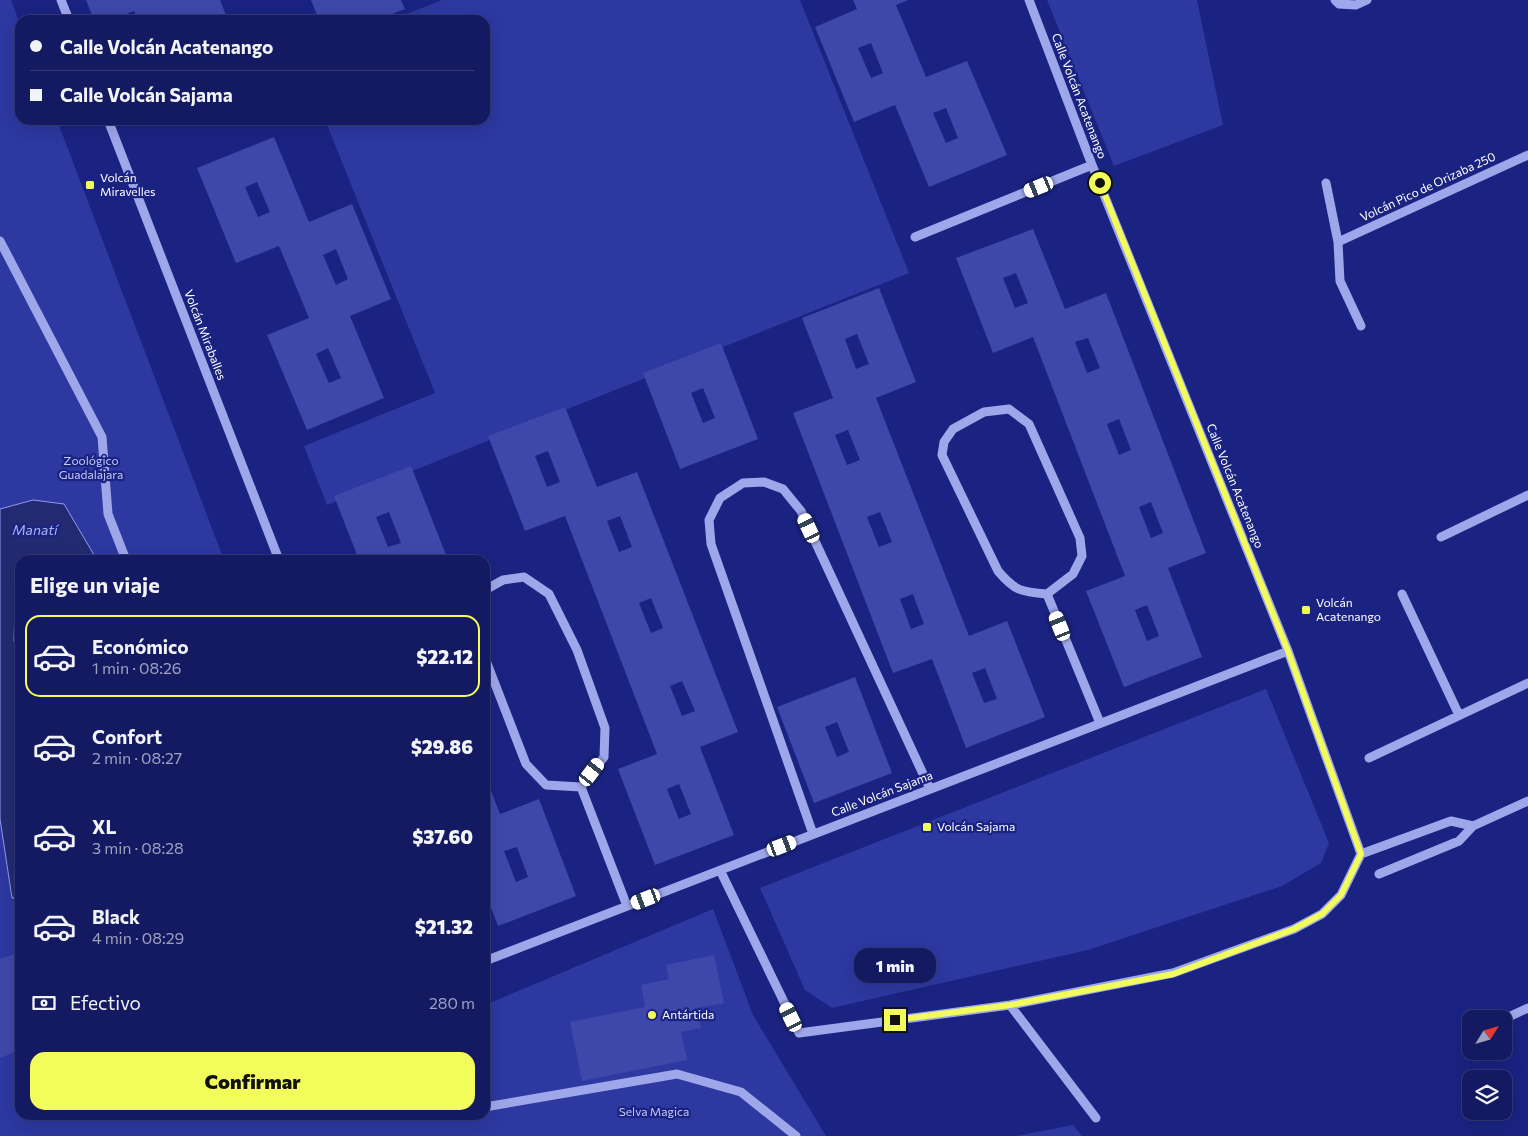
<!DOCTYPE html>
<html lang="es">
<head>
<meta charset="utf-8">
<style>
	:root { --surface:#141a62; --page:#21276b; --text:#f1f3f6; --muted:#9da1be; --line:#333877; --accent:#f2fd5b }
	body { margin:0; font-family:Commissioner,sans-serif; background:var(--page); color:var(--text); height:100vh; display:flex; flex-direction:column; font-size:19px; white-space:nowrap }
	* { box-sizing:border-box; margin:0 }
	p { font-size:16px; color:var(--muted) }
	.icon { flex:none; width:28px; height:28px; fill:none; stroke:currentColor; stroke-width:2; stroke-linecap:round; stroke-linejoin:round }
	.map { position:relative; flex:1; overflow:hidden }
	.side { position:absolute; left:15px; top:555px; width:475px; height:565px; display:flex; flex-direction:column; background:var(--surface); border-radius:15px; box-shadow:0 5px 20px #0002,0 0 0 1px var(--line) }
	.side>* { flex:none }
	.banner { position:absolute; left:15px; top:15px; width:475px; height:110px; border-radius:15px; box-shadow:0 5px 20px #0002,0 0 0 1px var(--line); display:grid; align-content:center; height:110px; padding:0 15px; background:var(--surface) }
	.needle { width:32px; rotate:53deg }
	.tools { position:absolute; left:1462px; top:1010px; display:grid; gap:10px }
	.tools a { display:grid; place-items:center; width:50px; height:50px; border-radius:10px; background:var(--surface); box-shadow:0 5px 20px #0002,0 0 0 1px var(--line); font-size:25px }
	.end { position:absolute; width:22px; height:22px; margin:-11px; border:6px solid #f2fd5b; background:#111; box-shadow:0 0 0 2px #111 }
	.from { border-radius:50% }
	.bubble { position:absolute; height:35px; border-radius:15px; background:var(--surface); box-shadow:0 5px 20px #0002,0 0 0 1px var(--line); font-size:16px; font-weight:800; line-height:35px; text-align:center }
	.car { position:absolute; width:15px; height:30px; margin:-15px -8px; border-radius:6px; box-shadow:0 0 4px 1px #0007; background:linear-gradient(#fff 24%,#345 0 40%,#fff 0 76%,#345 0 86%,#fff 0) }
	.banner b { display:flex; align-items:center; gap:18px; height:48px; font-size:19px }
	.banner b+b { border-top:1px solid var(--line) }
	.banner i { width:12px; height:12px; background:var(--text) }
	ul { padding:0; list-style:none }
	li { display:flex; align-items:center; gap:15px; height:82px; margin:0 10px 8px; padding:0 5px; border:2px solid transparent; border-radius:15px }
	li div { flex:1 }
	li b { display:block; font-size:19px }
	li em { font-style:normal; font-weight:800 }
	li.active { border-color:var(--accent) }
	li>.icon { width:45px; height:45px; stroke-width:1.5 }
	h2 { padding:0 15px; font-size:22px; line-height:60px }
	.pay { display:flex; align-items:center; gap:12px; height:55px; padding:0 15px; font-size:19px }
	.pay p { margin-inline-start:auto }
	.action { display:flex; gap:10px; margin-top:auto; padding:10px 15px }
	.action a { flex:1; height:58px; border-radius:15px; background:var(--accent); color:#111; font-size:20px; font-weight:800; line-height:58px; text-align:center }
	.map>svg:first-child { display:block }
	.green { fill:#2d38a1 }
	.water { fill:#232a72; stroke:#929ced }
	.building { fill:#3e48aa; fill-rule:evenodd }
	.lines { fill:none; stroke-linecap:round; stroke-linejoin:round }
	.minor { stroke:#9fa7eb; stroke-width:9 }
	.route { stroke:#f2fd5b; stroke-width:6 }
	.poi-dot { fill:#f2fd5b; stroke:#1a2382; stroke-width:2 }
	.labels { text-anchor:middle; stroke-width:4.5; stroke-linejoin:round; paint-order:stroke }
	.street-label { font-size:12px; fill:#fff; stroke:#1a2382 }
	.poi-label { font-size:12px; fill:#fff; stroke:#1a2382; text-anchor:start }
	.park-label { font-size:12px; fill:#c4c9f8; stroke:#1a2382 }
	.water-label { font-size:14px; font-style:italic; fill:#aab2f2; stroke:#1a2382 }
</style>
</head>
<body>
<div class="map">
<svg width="1528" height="1136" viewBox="0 0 1528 1136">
	<rect width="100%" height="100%" fill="#1a2382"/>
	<path class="green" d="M 0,0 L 11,0 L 20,24 L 20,120 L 57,120 L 224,560 L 20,560 L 20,1115 L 485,1115 L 485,1005 L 713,909 L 753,1015 L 826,1136 L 0,1136 Z
		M 442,0 L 800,0 L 909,273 L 327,505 L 304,446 L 435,393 L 325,120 L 485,120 L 485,20 L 392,20 Z
		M 1047,0 L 1197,0 L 1223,125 L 1114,166 Z
		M 1266,689 L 1329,843 L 1321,863 L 1282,886 L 1088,950 L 832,1008 L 805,990 L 760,888 Z
		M 1073,1125 L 1082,1136 L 1016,1136 Z"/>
	<path class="water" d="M 33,500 L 64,504 L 97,560 L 20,560 L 20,598 L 15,605 L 14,641 L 20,650 L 20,897 L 12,898 L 0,819 L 0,509 Z"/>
	<path class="building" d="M 86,0 L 220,0 L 228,20 L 138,20 L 134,11 L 111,20 L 94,20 Z
		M 311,0 L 401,0 L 405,9 L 376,20 L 319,20 Z
		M 853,0 L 908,0 L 896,5 L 926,77 L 967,61 L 1007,155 L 929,187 L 895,105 L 854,122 L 815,27 L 857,9 ZM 871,43 L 883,73 L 871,78 L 858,48 ZM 946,108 L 958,138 L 946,143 L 933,113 Z
		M 274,137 L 309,222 L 352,204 L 391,299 L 350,316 L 384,398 L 307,430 L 267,335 L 309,318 L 279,246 L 236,263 L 197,168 ZM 257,182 L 270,212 L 258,217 L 245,187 ZM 336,249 L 348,279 L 336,285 L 323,255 ZM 328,348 L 341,378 L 329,383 L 316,354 Z
		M 1033,229 L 1065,309 L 1106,293 L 1206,553 L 1168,568 L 1202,657 L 1124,687 L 1086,591 L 1125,576 L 1033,337 L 993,353 L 956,258 ZM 1016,273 L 1028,303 L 1015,308 L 1003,278 ZM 1088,338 L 1100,368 L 1087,373 L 1075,342 ZM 1119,419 L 1131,450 L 1119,455 L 1107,424 ZM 1151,502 L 1163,533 L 1151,538 L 1139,507 ZM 1147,605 L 1159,636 L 1147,641 L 1135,610 Z
		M 879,288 L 916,382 L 876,398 L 969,636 L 1007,621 L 1045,717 L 966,748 L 932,659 L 893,673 L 793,413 L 833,398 L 802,318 ZM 857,334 L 869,364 L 856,369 L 845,339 ZM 848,430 L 860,460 L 847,465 L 835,435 ZM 880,512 L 892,542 L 879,547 L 867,517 ZM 913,594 L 924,624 L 911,629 L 900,599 ZM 985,668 L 997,699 L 984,703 L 972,673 Z
		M 721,343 L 758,439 L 680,469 L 643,373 ZM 703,388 L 715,418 L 703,423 L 691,393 Z
		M 565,407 L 597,487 L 637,472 L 738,732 L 700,747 L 734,835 L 655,865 L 618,769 L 657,754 L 565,516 L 525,531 L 488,436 ZM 548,451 L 560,482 L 547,487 L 535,456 ZM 620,516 L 632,547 L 619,552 L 607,521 ZM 651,598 L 663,628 L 651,633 L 639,603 ZM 682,681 L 695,711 L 682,716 L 670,686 ZM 679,784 L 691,814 L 679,819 L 667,789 Z
		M 411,466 L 448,560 L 359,560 L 334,496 ZM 389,512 L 401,543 L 388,547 L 376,517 Z
		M 855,677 L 892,773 L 814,803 L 777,707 ZM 837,722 L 849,752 L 837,757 L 825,727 Z
		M 485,775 L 500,814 L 539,799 L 576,896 L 498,926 L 485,892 ZM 517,847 L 528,877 L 516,882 L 504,851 Z
		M 20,952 L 20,1050 L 0,1058 L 0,959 Z
		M 714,955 L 724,1003 L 697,1008 L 701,1028 L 681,1032 L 687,1060 L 582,1081 L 570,1022 L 645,1007 L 641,985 L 669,979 L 666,965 Z"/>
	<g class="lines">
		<path class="minor" d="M 61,0 L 69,20
			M 1335,0 L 1339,4 L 1356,5 L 1367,0
			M 108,120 L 279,560
			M 1326,183 L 1338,242 L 1528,155
			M 915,237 L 1092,165
			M 0,241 L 102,437 L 108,514 L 126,560
			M 1338,242 L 1340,281 L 1361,326
			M 1009,409 L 1029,424 L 1080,538 L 1082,556 L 1073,574 L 1047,594 C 1021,592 1015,591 998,571 L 942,455 L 944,442 L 953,429 L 984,412 Z
			M 1441,537 L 1528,495
			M 485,590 L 503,580 L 524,577 L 549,594 L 577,650 L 605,728 L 604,757 L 581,787 L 546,785 L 526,764 L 485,658
			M 1047,594 L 1100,723
			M 1402,594 L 1459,715
			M 1369,758 L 1528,683
			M 581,787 L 627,906
			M 813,834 L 711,544 L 709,520 L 720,498 L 743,483 L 764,482 L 783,489 L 801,511 L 930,789
			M 1361,854 L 1451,821 L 1473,826 L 1528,801
			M 720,870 L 799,1033 L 1010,1005 L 1173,973 L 1294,929 L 1322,914 L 1341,895 L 1361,854 L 1288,651 L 1092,165 L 1029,0
			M 1379,874 L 1459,841 L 1473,826
			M 485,961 L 1288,651
			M 1010,1005 L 1096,1118
			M 1504,1019 L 1528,1008
			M 485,1107 L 677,1074 L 741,1092 L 796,1136"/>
	</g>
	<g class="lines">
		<path class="route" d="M 895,1020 L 1010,1005 L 1173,974 L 1294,929 L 1322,914 L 1341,895 L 1361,854 L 1288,651 L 1100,183"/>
	</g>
	<g class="poi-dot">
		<rect x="85" y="180" width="10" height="10" rx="2.5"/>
		<rect x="1301" y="605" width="10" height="10" rx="2.5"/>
		<rect x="922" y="822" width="10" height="10" rx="2.5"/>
		<circle cx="652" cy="1015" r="5"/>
	</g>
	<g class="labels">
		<g class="street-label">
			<text transform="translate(1079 96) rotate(69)" y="4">Calle Volcán Acatenango</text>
			<text transform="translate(1428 187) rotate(-25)" y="4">Volcán Pico de Orizaba 250</text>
			<text transform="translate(205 335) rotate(69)" y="4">Volcán Miraballes</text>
			<text transform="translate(1235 486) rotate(68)" y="4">Calle Volcán Acatenango</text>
			<text transform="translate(882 794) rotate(-21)" y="4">Calle Volcán Sajama</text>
		</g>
		<g class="poi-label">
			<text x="100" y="182">Volcán<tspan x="100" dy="14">Miravelles</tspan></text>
			<text x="1316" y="607">Volcán<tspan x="1316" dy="14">Acatenango</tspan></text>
			<text x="937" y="831">Volcán Sajama</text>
			<text x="662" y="1019">Antártida</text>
		</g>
		<g class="park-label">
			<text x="91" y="465">Zoológico<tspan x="91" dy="14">Guadalajara</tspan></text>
			<text x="654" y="1116">Selva Magica</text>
		</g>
		<g class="water-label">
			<text x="35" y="535">Manatí</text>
		</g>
	</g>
</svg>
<div class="tools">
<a><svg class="needle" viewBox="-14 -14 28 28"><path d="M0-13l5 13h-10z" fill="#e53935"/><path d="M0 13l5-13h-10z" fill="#9da1be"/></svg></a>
<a><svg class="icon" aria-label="layers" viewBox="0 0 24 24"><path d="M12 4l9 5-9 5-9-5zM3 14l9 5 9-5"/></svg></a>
</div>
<i class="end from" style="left:1100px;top:183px"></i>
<i class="end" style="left:895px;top:1020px"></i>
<div class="bubble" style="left:854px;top:948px;width:82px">1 min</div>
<i class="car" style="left:1039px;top:187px;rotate:248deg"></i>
<i class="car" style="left:809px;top:528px;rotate:335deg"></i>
<i class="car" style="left:1060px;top:626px;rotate:338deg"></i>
<i class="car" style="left:592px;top:772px;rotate:37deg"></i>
<i class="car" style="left:782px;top:846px;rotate:69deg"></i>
<i class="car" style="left:646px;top:899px;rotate:249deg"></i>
<i class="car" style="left:791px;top:1017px;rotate:334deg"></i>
<div class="banner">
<b><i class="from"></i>Calle Volcán Acatenango</b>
<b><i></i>Calle Volcán Sajama</b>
</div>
<section class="side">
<h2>Elige un viaje</h2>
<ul>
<li class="active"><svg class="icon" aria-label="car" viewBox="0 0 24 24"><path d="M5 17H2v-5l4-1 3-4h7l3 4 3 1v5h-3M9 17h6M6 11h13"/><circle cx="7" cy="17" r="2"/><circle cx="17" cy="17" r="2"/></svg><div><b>Económico</b><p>1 min · 08:26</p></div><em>$22.12</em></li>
<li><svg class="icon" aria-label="car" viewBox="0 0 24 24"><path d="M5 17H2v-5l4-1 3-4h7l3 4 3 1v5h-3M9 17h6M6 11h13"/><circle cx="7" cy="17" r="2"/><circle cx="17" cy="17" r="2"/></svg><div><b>Confort</b><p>2 min · 08:27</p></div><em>$29.86</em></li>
<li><svg class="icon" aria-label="car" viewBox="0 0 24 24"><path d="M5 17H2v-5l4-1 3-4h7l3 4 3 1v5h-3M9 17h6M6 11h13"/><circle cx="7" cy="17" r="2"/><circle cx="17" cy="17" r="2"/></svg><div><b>XL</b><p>3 min · 08:28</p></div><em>$37.60</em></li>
<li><svg class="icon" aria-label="car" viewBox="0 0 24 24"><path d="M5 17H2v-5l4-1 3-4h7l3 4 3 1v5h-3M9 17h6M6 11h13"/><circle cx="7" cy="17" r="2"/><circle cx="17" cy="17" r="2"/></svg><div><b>Black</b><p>4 min · 08:29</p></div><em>$21.32</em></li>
</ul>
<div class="pay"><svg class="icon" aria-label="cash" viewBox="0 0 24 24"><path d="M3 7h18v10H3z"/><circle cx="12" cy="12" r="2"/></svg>Efectivo<p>280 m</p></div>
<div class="action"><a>Confirmar</a></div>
</section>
</div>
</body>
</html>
